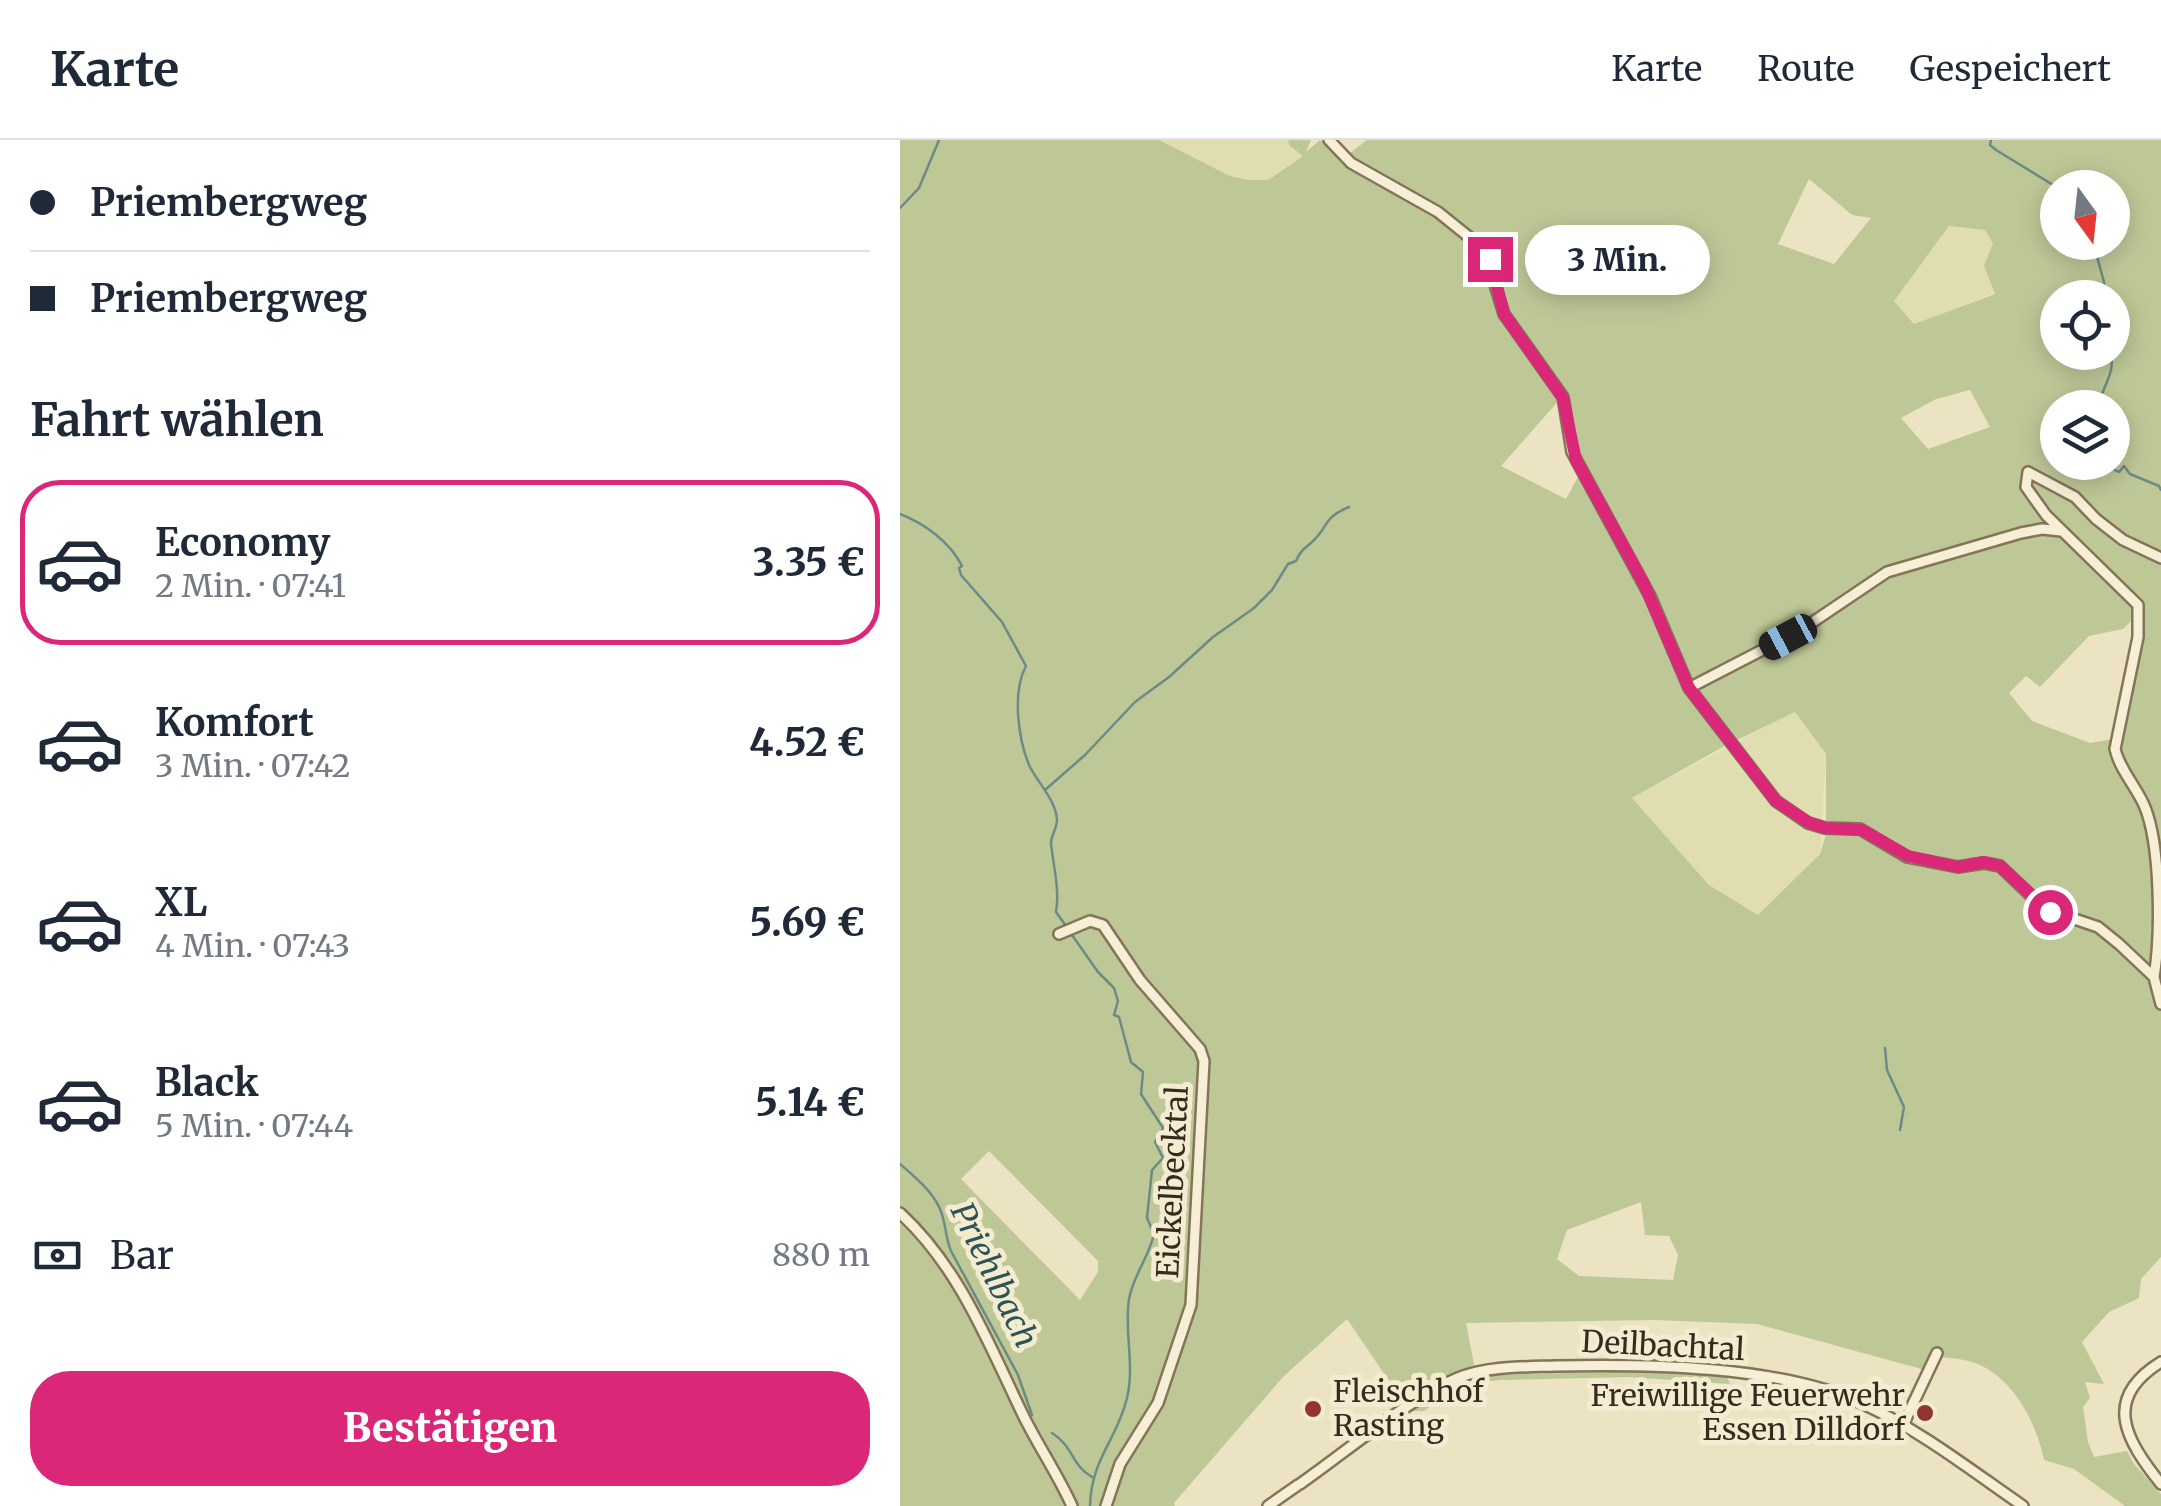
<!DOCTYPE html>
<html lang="de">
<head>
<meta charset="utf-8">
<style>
	:root { --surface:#fff; --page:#f2f2f3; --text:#1f2937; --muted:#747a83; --line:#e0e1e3; --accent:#db2777 }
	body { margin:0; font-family:Merriweather,serif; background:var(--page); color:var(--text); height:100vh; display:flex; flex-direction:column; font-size:38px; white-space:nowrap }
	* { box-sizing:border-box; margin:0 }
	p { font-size:32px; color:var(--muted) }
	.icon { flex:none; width:55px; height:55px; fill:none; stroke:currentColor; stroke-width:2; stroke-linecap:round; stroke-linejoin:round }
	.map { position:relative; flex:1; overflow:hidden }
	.drawer { display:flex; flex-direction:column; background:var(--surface); width:900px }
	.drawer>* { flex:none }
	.top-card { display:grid; align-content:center; height:220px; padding:0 30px; background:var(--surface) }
	.needle { width:65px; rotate:165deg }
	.buttons { position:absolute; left:1140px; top:30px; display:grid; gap:20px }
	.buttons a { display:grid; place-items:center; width:90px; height:90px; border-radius:50%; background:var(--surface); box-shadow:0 5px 25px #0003; font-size:50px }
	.end { position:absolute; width:45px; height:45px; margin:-22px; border:12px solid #db2777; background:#fff; box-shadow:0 0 0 5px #fff }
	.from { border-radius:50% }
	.bubble { position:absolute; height:70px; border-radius:35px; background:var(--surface); box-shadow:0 5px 25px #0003; font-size:32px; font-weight:800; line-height:70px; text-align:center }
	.car { position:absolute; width:30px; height:60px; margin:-30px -15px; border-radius:12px; box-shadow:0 0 8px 2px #0007; background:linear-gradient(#222 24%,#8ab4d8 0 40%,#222 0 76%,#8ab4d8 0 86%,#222 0) }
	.top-card b { display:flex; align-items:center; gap:35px; height:95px; font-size:38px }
	.top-card b+b { border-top:2px solid var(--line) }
	.top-card i { width:25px; height:25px; background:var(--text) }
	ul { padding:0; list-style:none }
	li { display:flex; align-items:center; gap:30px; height:165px; margin:0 20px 15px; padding:0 10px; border:5px solid transparent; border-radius:40px }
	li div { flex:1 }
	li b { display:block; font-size:38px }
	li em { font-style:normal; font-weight:800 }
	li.current { border-color:var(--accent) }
	li>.icon { width:90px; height:90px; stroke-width:1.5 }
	h2 { padding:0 30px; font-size:45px; line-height:120px }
	.pay { display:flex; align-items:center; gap:25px; height:110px; padding:0 30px; font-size:38px }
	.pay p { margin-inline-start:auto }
	.button { display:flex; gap:20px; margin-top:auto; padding:20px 30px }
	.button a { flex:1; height:115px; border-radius:40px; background:var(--accent); color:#fff; font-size:40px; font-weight:800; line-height:115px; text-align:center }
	header { display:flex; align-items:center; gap:60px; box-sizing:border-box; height:140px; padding:0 50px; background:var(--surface); border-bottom:2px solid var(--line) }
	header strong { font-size:48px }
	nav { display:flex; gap:55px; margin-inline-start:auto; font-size:35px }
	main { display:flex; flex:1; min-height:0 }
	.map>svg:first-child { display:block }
	.farmland { fill:#e0ddb0 }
	.green { fill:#bec897; fill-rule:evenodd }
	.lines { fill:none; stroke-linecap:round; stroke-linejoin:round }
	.stream { stroke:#6c8b86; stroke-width:2.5 }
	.minor-casing { stroke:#84745a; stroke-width:14 }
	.minor { stroke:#f7efd5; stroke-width:9 }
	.route { stroke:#db2777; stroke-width:12 }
	.poi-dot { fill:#90362e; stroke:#f3ecd1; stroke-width:4 }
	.labels { text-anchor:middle; stroke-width:10; stroke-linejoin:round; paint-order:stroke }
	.street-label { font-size:30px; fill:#352b1e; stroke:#f3ecd1 }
	.poi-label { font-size:30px; fill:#352b1e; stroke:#f3ecd1; text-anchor:start }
	.water-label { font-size:32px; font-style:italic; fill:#2e5354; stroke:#f3ecd1 }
</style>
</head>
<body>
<header>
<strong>Karte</strong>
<nav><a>Karte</a><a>Route</a><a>Gespeichert</a></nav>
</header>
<main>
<section class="drawer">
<div class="top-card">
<b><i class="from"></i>Priembergweg</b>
<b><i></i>Priembergweg</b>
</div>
<h2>Fahrt wählen</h2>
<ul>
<li class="current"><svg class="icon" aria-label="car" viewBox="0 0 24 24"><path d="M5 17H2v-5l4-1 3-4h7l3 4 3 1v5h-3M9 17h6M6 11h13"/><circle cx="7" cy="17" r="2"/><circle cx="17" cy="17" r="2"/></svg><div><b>Economy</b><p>2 Min. · 07:41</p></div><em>3.35 €</em></li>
<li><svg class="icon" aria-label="car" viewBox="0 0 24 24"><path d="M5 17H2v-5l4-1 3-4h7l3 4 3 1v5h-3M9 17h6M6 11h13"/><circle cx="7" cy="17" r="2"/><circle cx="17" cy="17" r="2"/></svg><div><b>Komfort</b><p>3 Min. · 07:42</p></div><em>4.52 €</em></li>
<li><svg class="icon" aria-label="car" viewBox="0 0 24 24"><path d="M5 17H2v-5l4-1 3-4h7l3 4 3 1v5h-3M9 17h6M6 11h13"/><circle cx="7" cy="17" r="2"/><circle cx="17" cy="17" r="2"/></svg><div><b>XL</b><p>4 Min. · 07:43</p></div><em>5.69 €</em></li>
<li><svg class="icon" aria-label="car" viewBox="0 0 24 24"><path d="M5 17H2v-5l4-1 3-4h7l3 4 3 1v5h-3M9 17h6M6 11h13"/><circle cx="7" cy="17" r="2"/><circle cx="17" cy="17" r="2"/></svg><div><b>Black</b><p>5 Min. · 07:44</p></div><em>5.14 €</em></li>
</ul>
<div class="pay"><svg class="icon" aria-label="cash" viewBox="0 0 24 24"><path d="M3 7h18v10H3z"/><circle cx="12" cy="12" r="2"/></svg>Bar<p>880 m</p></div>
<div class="button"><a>Bestätigen</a></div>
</section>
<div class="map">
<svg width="1261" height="1366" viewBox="0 0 1261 1366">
	<rect width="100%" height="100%" fill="#ebe3c2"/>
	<path class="farmland" d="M 259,0 L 388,0 L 389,5 L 404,15 L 368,40 L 347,40 L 330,36 Z
		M 1049,86 L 1085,90 L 1093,103 L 1084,127 L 1094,153 L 1014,184 L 994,161 Z
		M 895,571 L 926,614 L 920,714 L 858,775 L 809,745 L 732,658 Z"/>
	<path class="green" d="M 0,0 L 259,0 L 330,36 L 348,40 L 368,40 L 403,16 L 389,5 L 388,0 L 411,0 L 406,12 L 420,0 L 441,20 L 467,0 L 1261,0 L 1261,1117 L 1241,1139 L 1239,1158 L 1209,1172 L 1182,1202 L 1204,1244 L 1185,1242 L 1190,1258 L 1183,1267 L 1188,1302 L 1194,1317 L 1227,1311 L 1234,1324 L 1261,1354 L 1261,1366 L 1225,1366 L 1174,1329 L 1144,1320 C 1136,1281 1112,1235 1072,1222 C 1060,1218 1045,1218 1032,1216 L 1025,1230 L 857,1184 L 754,1180 L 566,1183 L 575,1230 L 531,1246 L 506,1266 L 447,1179 L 383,1237 L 274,1363 L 275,1366 L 0,1366 ZM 909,39 L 952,75 L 971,78 L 934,124 L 878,104 ZM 1158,48 L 1212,48 L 1212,102 L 1158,102 ZM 562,86 L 582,100 L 589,113 L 612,188 L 652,244 L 608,189 L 597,164 L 585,116 ZM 1049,86 L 1085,90 L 1093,103 L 1084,126 L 1095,154 L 1014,184 L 994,161 ZM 1158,158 L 1212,158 L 1212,212 L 1158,212 ZM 1070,250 L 1090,287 L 1028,309 L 1001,278 L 1036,259 ZM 661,258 L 673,312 L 764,480 L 789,544 L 833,602 L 895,572 L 926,614 L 926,694 L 920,714 L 858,775 L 809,745 L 732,658 L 828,604 C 811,580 789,555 777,528 C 749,468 724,385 678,337 L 666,359 L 601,326 ZM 1158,268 L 1212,268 L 1212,322 L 1158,322 ZM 1240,472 L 1214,599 L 1190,603 L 1132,581 L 1109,553 L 1126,536 L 1140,547 L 1189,496 L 1223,489 ZM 89,1011 L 198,1121 L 198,1132 L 180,1160 L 61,1039 ZM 741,1062 L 745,1095 L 769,1096 L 778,1115 L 773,1140 L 679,1136 L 657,1119 L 667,1090 Z
		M 753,1231 L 827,1237 L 830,1244 L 728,1237 L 601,1240 L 563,1244 L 524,1271 L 509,1271 L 560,1241 L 582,1235 Z"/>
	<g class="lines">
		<path class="stream" d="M 1091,0 L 1090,5 L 1096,10 L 1158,48
			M 0,68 L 19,48 L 39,0
			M 1193,102 L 1204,142 L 1203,158
			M 1198,268 C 1201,247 1217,233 1210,212
			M 1199,322 L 1219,332 L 1224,326 L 1230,334 L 1259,346 L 1261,350
			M 0,374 C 25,384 50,402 62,426 L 59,428 L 61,435 L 102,482 L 126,526 C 112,552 118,598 129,625 C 137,642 156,660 157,680 C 157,688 151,696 151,703 C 153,725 160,749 156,772 L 166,786
			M 145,650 L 185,615 L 235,562 L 269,537 L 313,497 L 354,468 L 372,450 L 388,424 L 396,421 C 401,410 404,409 412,402 C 429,387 422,378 449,367
			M 172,795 L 198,832 L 214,848 L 218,861 L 214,875 L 219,877 L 231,922 L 243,932 L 241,954 L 263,988 L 255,1002 L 263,1018 L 252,1030 L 247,1078 L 254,1094 C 249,1117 233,1136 229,1159 C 224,1192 235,1225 227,1258 C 217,1300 191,1319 190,1366
			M 985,908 L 987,930 L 1004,967 L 1000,990
			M 0,1024 C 14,1036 33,1052 40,1069 C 46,1082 45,1097 51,1111 L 118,1235 L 132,1275
			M 152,1293 C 174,1307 171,1325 192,1337"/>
		<g class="minor-casing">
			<path id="minor" d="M 429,0 L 451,23 L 538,72 L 584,109 L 604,174 L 663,257 L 672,312 L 750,456 L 789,548 L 876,661 L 908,683 L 925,688 L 960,689 L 1007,717 L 1058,727 L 1084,723 L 1100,726 L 1145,769 L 1198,787 L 1219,804 L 1254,837 L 1261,864
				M 789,548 L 901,490 L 987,432 L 1121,393 L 1142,389 L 1161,391
				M 159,794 L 190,781 L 203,785 L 240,840 L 300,909 L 304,921 L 291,1165 L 258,1263 L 220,1324 L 206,1366
				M 1254,837 C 1261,795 1261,704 1244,665 C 1235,645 1220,630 1215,609 L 1238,497 L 1238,465 L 1146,375 L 1126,347 L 1128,332 L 1175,357 L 1196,379 L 1223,400 L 1261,418
				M 0,1073 C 60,1128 89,1205 124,1277 C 139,1307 158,1335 172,1366
				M 1261,1222 C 1201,1259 1226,1300 1261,1344
				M 1002,1287 L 1037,1213
				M 400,1344 C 446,1312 508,1259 558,1238 C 587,1226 624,1227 655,1226 C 746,1224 880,1225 963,1264 C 1020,1290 1072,1331 1123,1366
				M 368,1366 L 398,1345"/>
		</g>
		<use href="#minor" class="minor"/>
	</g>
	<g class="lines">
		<path class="route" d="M 590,119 L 604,174 L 663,258 L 676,320 L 743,442 L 789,548 L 876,661 L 908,682 L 925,688 L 962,690 L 1008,716 L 1058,727 L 1084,722 L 1100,726 L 1150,772"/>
	</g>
	<g class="poi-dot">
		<circle cx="413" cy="1269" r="10"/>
		<circle cx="1025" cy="1273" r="10"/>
	</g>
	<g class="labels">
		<g class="street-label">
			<text transform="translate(273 1042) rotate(-87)" y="10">Eickelbecktal</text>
			<text transform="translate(763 1206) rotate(3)" y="10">Deilbachtal</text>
		</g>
		<g class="poi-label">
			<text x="433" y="1262">Fleischhof<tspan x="433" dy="34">Rasting</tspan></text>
			<text x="1005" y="1266" text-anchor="end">Freiwillige Feuerwehr<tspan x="1005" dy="34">Essen Dilldorf</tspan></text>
		</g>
		<g class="water-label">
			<text transform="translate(94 1135) rotate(64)" y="11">Priehlbach</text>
		</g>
	</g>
</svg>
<div class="buttons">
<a><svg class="needle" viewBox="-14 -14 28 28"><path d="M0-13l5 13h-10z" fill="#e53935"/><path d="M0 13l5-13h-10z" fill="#747a83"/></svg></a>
<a><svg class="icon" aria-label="locate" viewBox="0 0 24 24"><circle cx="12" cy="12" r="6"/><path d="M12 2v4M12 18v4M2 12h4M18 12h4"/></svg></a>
<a><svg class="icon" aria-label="layers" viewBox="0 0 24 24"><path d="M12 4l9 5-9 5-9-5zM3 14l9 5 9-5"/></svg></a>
</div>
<i class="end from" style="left:1150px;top:772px"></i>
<i class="end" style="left:590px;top:119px"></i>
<div class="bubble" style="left:625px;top:85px;width:185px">3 Min.</div>
<i class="car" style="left:888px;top:497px;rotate:242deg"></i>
</div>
</main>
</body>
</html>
